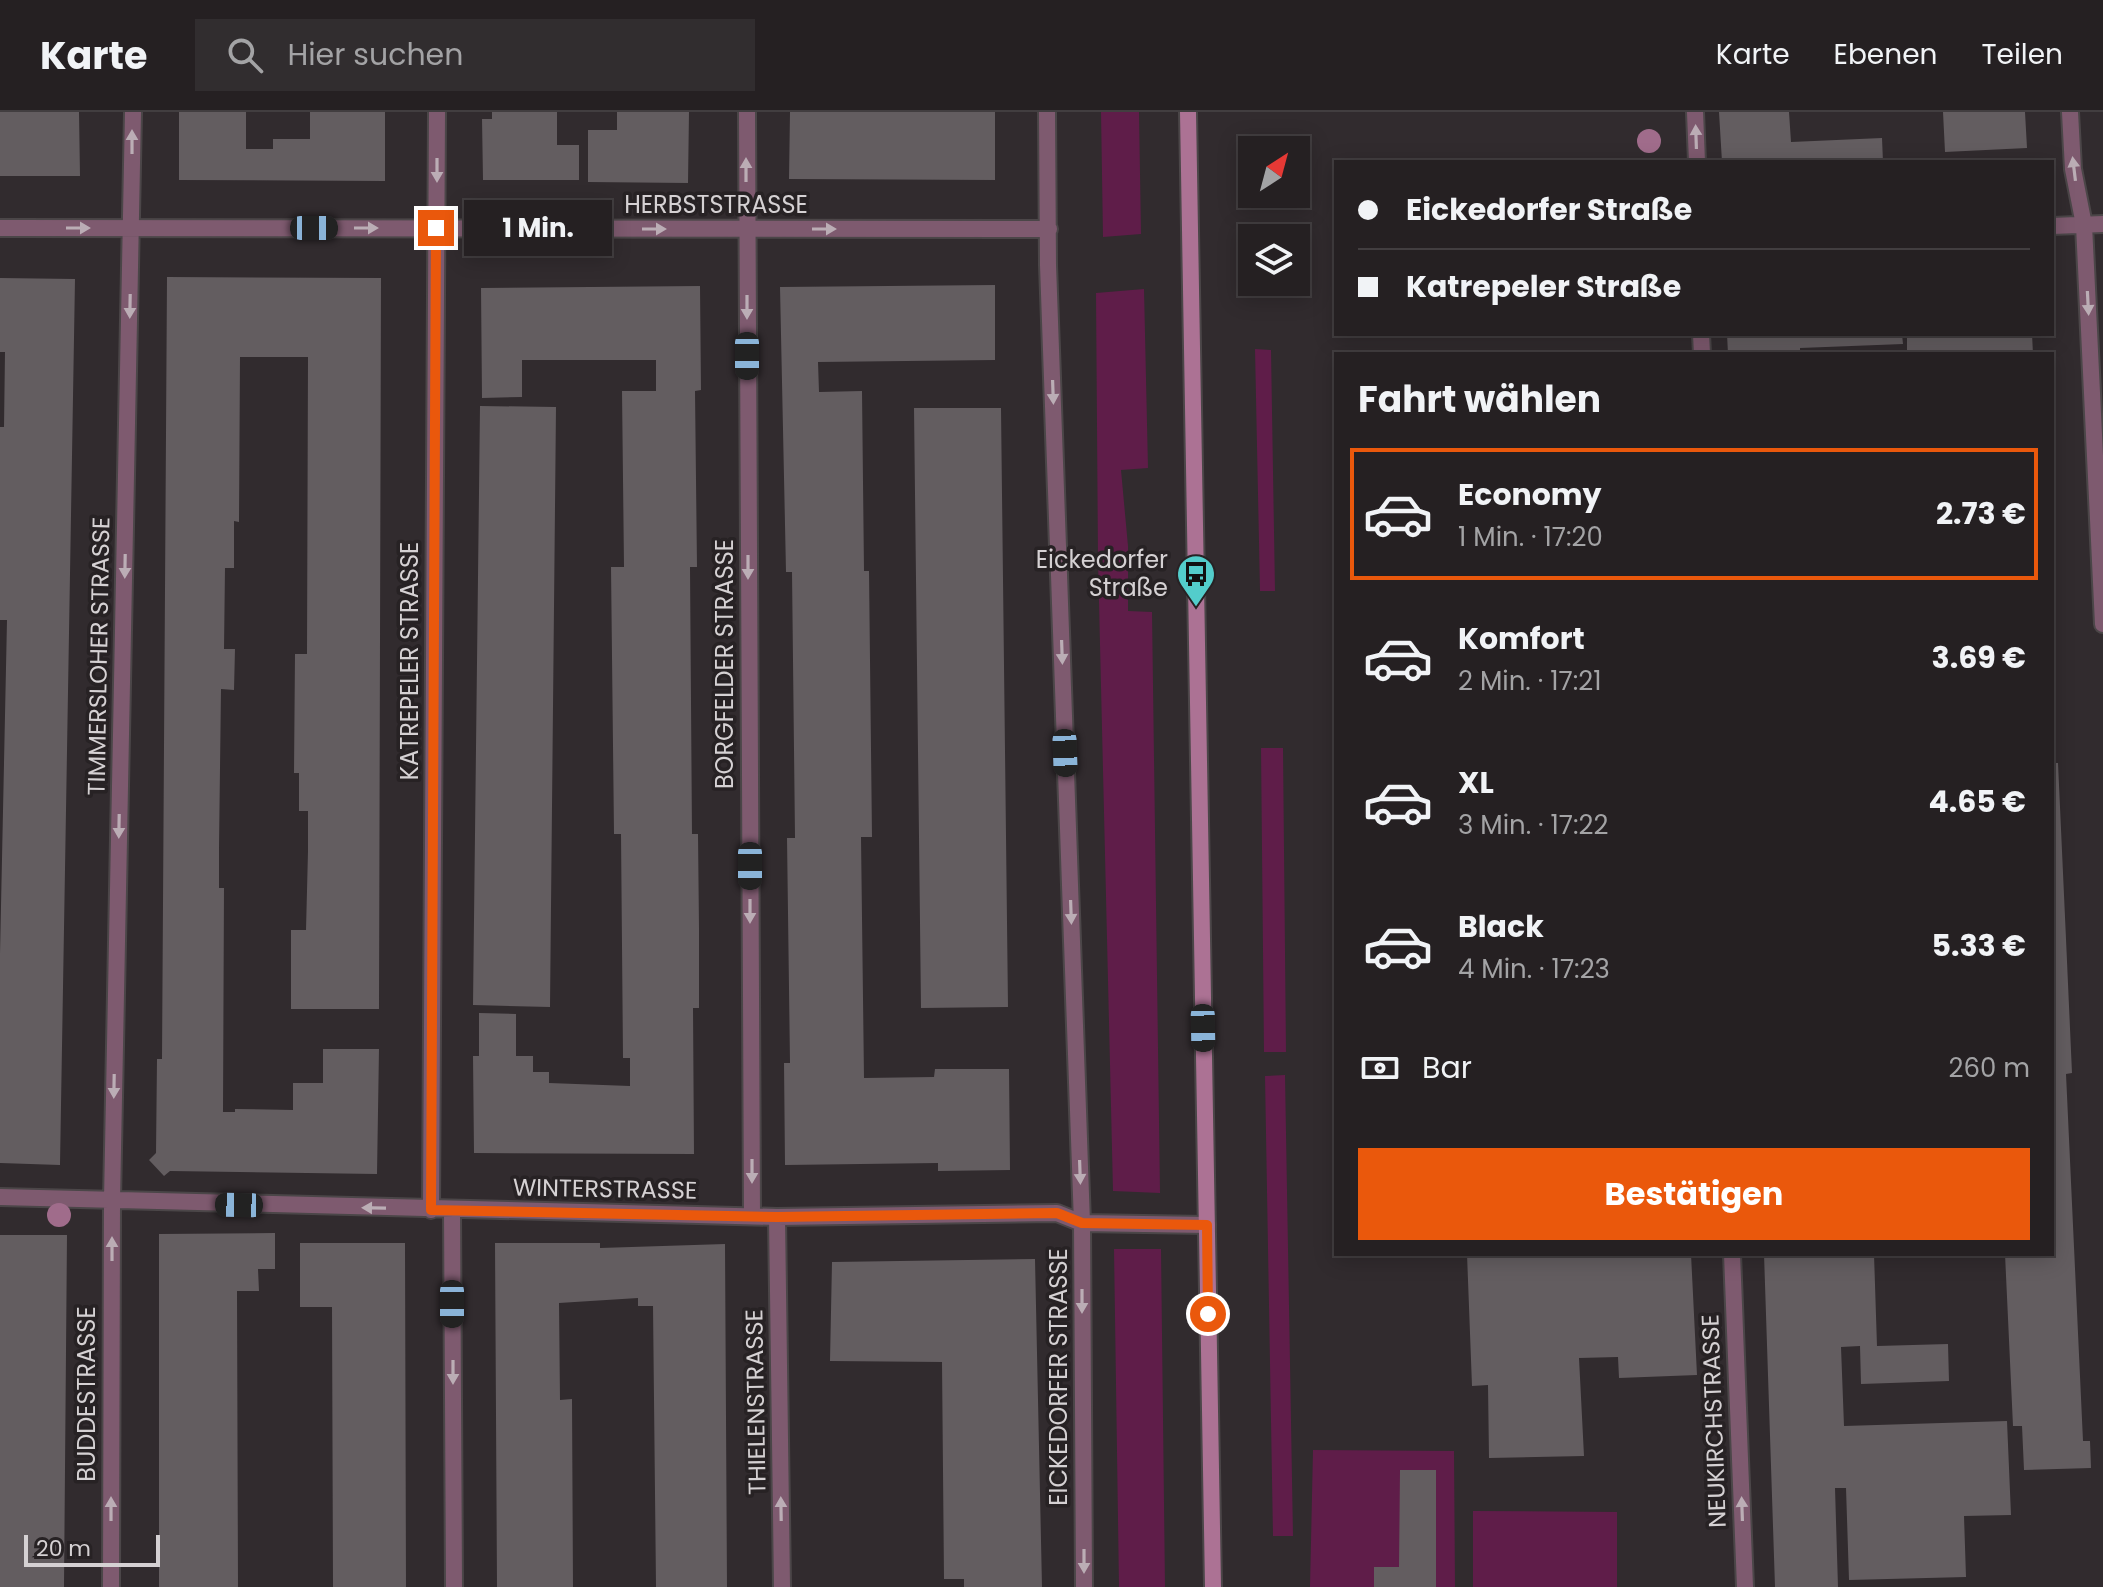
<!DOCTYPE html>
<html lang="de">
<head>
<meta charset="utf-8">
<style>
	:root { --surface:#252022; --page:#312d2f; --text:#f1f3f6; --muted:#a3a3a5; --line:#423e40; --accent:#ea580c }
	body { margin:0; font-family:Poppins,sans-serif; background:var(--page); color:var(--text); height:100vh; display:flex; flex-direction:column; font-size:30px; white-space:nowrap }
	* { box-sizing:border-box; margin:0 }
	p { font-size:26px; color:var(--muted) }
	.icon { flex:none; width:44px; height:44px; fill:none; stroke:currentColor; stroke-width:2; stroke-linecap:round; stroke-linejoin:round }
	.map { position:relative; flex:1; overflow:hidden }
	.panel { position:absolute; left:1334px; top:240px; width:720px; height:904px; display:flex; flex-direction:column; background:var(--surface); border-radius:0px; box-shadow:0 4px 20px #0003,0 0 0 2px var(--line) }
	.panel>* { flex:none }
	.hud { position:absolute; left:1334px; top:48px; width:720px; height:176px; border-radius:0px; box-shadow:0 4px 20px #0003,0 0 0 2px var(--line); display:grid; align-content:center; height:176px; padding:0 24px; background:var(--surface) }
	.needle { width:52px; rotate:36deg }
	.buttons { position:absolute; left:1238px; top:24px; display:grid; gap:16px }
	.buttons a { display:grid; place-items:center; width:72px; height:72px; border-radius:0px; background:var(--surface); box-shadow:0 4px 20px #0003,0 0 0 2px var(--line); font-size:40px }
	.scale { position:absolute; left:24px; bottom:20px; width:136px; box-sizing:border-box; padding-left:8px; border:4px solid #d5d1d3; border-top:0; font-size:22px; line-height:28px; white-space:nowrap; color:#d5d1d3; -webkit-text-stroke:6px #272224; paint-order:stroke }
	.end { position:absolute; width:36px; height:36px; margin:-18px; border:10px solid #ea580c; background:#fff; box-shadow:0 0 0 4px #fff }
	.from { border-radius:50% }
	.bubble { position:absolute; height:56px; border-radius:0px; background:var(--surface); box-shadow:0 4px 20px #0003,0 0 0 2px var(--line); font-size:26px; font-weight:700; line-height:56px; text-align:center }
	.car { position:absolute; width:24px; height:48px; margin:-24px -12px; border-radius:10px; box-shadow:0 0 6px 2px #0007; background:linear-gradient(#222 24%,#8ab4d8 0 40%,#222 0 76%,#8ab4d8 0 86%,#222 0) }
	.hud b { display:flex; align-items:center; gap:28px; height:76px; font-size:30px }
	.hud b+b { border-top:2px solid var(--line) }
	.hud i { width:20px; height:20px; background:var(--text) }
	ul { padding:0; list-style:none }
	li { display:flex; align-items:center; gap:24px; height:132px; margin:0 16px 12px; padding:0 8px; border:4px solid transparent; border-radius:0px }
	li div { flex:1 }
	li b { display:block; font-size:30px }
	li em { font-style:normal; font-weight:700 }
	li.active { border-color:var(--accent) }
	li>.icon { width:72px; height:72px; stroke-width:1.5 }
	h2 { padding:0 24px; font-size:36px; line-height:96px }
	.pay { display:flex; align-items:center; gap:20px; height:88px; padding:0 24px; font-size:30px }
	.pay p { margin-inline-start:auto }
	.button { display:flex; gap:16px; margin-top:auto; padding:16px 24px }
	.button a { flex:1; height:92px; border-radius:0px; background:var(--accent); color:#fff; font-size:32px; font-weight:700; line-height:92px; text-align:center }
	header { display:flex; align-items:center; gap:48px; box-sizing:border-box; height:112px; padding:0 40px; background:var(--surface); border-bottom:2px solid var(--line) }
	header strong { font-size:38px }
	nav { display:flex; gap:44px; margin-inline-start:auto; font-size:28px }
	.search { width:560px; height:72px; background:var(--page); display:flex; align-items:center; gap:20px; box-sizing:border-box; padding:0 28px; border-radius:0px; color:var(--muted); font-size:30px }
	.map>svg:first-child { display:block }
	.green { fill:#5f1d49 }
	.building { fill:#635d60 }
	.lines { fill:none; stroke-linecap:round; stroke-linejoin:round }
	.minor-casing { stroke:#4b4648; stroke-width:20 }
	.secondary-casing { stroke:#4b4648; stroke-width:20 }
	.minor { stroke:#7e5a6f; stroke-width:16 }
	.secondary { stroke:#ac7294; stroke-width:16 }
	.tree { fill:#a06c8b }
	.oneway { fill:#bbadb5 }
	.route { stroke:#ea580c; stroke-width:10 }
	.labels { text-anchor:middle; stroke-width:7; stroke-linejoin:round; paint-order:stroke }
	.street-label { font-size:24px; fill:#d5d1d3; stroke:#272224 }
	.poi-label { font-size:24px; fill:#d5d1d3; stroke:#272224; text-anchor:end }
</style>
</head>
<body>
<header>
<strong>Karte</strong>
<div class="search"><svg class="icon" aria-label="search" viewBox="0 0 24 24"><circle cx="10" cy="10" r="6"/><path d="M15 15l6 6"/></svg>Hier suchen</div>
<nav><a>Karte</a><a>Ebenen</a><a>Teilen</a></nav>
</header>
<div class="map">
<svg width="2103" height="1475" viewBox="0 0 2103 1475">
	<rect width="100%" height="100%" fill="#312b2e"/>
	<path class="green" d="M 1101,0 L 1139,0 L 1141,122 L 1103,125 Z
		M 1144,177 L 1148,356 L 1121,358 L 1128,434 L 1128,499 L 1152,500 L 1160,1081 L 1113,1079 L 1098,448 L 1096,181 Z
		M 1255,237 L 1271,238 L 1275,479 L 1260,479 Z
		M 1261,636 L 1283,636 L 1286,940 L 1264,940 Z
		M 1285,963 L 1293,1424 L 1273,1424 L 1265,964 Z
		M 1114,1137 L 1161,1137 L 1165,1475 L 1119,1475 Z
		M 1313,1338 L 1454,1339 L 1455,1475 L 1310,1475 Z
		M 1473,1399 L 1617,1400 L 1617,1475 L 1473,1475 Z"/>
	<path class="building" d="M 0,0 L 79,0 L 80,64 L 0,64 Z
		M 179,0 L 246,0 L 246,37 L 273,37 L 273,27 L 310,27 L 310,0 L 385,0 L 385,69 L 179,68 Z
		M 492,0 L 557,0 L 557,33 L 579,33 L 579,68 L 483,68 L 482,7 L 492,7 Z
		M 617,0 L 689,0 L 688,71 L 588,70 L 588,18 L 617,18 Z
		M 790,0 L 995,0 L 995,68 L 789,67 Z
		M 1719,0 L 1789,0 L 1791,30 L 1882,26 L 1883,50 L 1722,50 Z
		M 1943,0 L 2025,0 L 2027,36 L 1945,40 Z
		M 167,165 L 381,166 L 379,897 L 291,897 L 291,818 L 306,818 L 308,739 L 308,699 L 299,699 L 299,661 L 294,661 L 295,542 L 307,542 L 308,245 L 240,245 L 239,410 L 234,409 L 234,456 L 225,456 L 224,537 L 235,537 L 234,578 L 221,577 L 219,736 L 219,776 L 224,776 L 223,1000 L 235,1000 L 235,997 L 293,998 L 293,971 L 323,971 L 323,937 L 379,937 L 377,1062 L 170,1059 L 164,1064 L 149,1048 L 156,1041 L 157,947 L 162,947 Z
		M 0,166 L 75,167 L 60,1053 L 0,1051 L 0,842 L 7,508 L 0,508 L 0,315 L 4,315 L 5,240 L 0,240 Z
		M 995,173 L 995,248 L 818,250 L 819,280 L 862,279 L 864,459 L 869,459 L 872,725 L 861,725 L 864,966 L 934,965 L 935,957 L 1009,957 L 1010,1058 L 938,1059 L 938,1051 L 785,1053 L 784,951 L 790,951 L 787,726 L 795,726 L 792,460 L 786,460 L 780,175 Z
		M 700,174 L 701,278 L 695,279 L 697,455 L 690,455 L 692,722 L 698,722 L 699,816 L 699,896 L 693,896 L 694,1042 L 474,1041 L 473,944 L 479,944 L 479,901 L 516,902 L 516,944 L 533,944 L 533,960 L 549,960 L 549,971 L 630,974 L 630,946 L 623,946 L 621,722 L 614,722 L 611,455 L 624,455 L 622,279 L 656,279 L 656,248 L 522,248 L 522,285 L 482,286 L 481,176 Z
		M 1727,222 L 1902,222 L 1903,232 L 1800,236 L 1800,242 L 1728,242 Z
		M 1907,222 L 2032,222 L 2033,242 L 1966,242 L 1966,239 L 1907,242 Z
		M 480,294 L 556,295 L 550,895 L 473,893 Z
		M 914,296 L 1001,296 L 1008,895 L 921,896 Z
		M 2052,651 L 2058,651 L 2066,827 L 2072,961 L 2066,962 L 2083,1329 L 2090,1329 L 2091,1356 L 2024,1358 L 2022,1314 L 2013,1314 L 2005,1142 L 2052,1142 Z
		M 275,1121 L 275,1157 L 258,1157 L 259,1179 L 237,1179 L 238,1475 L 159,1475 L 159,1122 Z
		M 0,1123 L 67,1123 L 64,1475 L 0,1475 Z
		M 300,1131 L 405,1131 L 406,1475 L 333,1475 L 332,1195 L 300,1195 Z
		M 495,1131 L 600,1131 L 600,1136 L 725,1132 L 727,1475 L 656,1475 L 653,1194 L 638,1194 L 638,1186 L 559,1191 L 560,1288 L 572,1287 L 573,1475 L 497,1475 Z
		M 1467,1142 L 1691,1142 L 1697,1263 L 1619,1266 L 1618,1245 L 1579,1246 L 1584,1344 L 1489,1346 L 1488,1273 L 1472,1274 Z
		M 1764,1142 L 1874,1142 L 1877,1234 L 1948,1232 L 1949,1269 L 1861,1272 L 1860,1234 L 1841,1235 L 1844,1314 L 2007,1309 L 2011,1403 L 1964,1404 L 1966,1465 L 1849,1468 L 1846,1376 L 1835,1376 L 1838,1475 L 1775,1475 Z
		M 1035,1147 L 1042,1475 L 964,1475 L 964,1467 L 944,1467 L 942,1250 L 830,1249 L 832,1150 Z
		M 1400,1358 L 1436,1358 L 1436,1475 L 1374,1475 L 1374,1455 L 1399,1455 Z"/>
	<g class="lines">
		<g class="minor-casing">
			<path id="minor" d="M 747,0 L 752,1104
				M 1047,0 L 1048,153 L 1082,1111 L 1084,1475
				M 1695,0 L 1697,50
				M 2070,0 L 2073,57 L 2084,113 L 2103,512
				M 2052,114 L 2103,112
				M 0,116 L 1049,117
				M 1701,222 L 1702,242
				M 0,1085 L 777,1105 L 1057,1101 L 1082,1111 L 1207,1113
				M 431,1098 L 437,0
				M 452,1098 L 454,1475
				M 777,1105 L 782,1475
				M 1732,1142 L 1745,1475
				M 111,1475 L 112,1089 L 133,0"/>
		</g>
		<g class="secondary-casing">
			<path id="secondary" d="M 1188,0 L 1213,1475"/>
		</g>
		<use href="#minor" class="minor"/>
		<use href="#secondary" class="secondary"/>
	</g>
	<g class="tree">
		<circle cx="1649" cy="29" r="12"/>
		<circle cx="59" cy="1103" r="12"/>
	</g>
	<defs><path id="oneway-solid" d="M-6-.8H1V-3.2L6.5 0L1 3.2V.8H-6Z" transform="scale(2)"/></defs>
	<g class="oneway">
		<use href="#oneway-solid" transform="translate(1696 25) rotate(-92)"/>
		<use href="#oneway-solid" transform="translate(132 30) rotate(-90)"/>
		<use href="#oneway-solid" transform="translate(2074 57) rotate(-97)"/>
		<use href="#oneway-solid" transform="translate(437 58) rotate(90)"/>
		<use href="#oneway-solid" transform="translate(746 58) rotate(-90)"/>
		<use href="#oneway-solid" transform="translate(78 116)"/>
		<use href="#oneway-solid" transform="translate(366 116)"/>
		<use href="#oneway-solid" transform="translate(654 117)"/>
		<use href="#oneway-solid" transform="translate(824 117)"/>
		<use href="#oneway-solid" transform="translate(2088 191) rotate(87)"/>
		<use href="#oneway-solid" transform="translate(130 194) rotate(91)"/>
		<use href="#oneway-solid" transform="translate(747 195) rotate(90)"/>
		<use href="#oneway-solid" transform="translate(1053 280) rotate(88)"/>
		<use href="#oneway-solid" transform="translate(125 454) rotate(91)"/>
		<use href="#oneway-solid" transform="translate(748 455) rotate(90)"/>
		<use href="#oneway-solid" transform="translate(1062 540) rotate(88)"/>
		<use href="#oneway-solid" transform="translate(119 714) rotate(91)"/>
		<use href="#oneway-solid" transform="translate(750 799) rotate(90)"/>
		<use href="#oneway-solid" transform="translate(1071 800) rotate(88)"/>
		<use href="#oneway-solid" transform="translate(114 974) rotate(91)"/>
		<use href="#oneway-solid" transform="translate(752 1059) rotate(90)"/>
		<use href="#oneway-solid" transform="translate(1080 1060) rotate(88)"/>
		<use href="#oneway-solid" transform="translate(374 1096) rotate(-179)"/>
		<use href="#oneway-solid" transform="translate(112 1137) rotate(-90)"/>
		<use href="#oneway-solid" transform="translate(1082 1189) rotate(90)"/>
		<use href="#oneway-solid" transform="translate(453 1260) rotate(90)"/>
		<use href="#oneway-solid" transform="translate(111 1397) rotate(-90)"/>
		<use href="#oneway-solid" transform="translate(781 1397) rotate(-91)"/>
		<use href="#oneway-solid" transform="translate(1742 1397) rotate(-92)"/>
		<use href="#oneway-solid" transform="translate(1084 1449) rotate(90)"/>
	</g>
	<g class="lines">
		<path class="route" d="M 436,116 L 431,1098 L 777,1105 L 1057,1101 L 1082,1111 L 1207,1113 L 1208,1202"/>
	</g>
	<defs>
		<g id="bus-pin" transform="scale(2)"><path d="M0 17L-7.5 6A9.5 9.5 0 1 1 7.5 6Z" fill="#53cdcb" stroke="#272224"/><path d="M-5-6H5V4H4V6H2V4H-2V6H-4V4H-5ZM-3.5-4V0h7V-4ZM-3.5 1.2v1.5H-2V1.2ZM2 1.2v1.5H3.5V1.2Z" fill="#111"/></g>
	</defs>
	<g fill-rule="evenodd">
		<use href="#bus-pin" x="1196" y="462"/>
	</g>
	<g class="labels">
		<g class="street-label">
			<text x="716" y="101">HERBSTSTRASSE</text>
			<text transform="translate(99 544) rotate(-89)" y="8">TIMMERSLOHER STRASSE</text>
			<text transform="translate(410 549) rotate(-90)" y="8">KATREPELER STRASSE</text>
			<text transform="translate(725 552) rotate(-90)" y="8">BORGFELDER STRASSE</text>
			<text transform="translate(605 1077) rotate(1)" y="8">WINTERSTRASSE</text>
			<text transform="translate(1059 1265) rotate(-90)" y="8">EICKEDORFER STRASSE</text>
			<text transform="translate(87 1282) rotate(-90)" y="8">BUDDESTRASSE</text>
			<text transform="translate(756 1290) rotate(-91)" y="8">THIELENSTRASSE</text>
			<text transform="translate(1714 1309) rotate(-92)" y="8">NEUKIRCHSTRASSE</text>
		</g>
		<g class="poi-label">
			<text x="1168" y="456">Eickedorfer<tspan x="1168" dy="28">Straße</tspan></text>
		</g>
	</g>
</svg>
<div class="buttons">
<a><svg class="needle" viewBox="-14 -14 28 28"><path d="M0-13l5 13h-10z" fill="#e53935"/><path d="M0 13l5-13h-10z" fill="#a3a3a5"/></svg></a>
<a><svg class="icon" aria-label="layers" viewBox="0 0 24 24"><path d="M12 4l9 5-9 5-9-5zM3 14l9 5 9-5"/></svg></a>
</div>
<div class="scale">20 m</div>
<i class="end from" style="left:1208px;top:1202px"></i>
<i class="end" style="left:436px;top:116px"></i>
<div class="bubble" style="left:464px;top:88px;width:148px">1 Min.</div>
<i class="car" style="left:314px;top:116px;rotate:90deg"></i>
<i class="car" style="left:747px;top:244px;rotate:180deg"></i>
<i class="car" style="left:1065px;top:641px;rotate:178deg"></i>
<i class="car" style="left:750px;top:754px;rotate:180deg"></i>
<i class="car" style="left:1203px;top:916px;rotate:179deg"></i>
<i class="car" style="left:239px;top:1093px;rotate:271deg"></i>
<i class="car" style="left:452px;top:1192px;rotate:180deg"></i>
<div class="hud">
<b><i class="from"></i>Eickedorfer Straße</b>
<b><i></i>Katrepeler Straße</b>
</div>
<section class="panel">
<h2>Fahrt wählen</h2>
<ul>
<li class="active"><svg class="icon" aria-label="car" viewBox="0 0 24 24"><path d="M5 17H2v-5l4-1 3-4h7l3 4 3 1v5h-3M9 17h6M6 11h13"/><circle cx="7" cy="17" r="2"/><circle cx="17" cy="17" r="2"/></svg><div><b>Economy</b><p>1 Min. · 17:20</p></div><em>2.73 €</em></li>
<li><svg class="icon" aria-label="car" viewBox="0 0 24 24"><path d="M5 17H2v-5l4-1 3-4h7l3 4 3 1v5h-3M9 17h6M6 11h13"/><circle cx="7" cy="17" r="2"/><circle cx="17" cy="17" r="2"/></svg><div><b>Komfort</b><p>2 Min. · 17:21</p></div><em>3.69 €</em></li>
<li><svg class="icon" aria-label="car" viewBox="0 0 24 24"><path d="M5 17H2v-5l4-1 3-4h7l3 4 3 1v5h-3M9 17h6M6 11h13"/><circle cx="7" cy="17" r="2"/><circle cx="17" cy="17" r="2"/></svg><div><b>XL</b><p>3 Min. · 17:22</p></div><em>4.65 €</em></li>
<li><svg class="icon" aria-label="car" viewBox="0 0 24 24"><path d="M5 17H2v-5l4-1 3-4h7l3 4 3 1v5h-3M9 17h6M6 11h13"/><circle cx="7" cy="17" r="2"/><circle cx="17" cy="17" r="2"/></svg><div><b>Black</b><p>4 Min. · 17:23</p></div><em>5.33 €</em></li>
</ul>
<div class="pay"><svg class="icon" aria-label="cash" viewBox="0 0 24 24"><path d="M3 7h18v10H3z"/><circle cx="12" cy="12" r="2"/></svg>Bar<p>260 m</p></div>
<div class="button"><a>Bestätigen</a></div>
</section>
</div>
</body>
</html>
